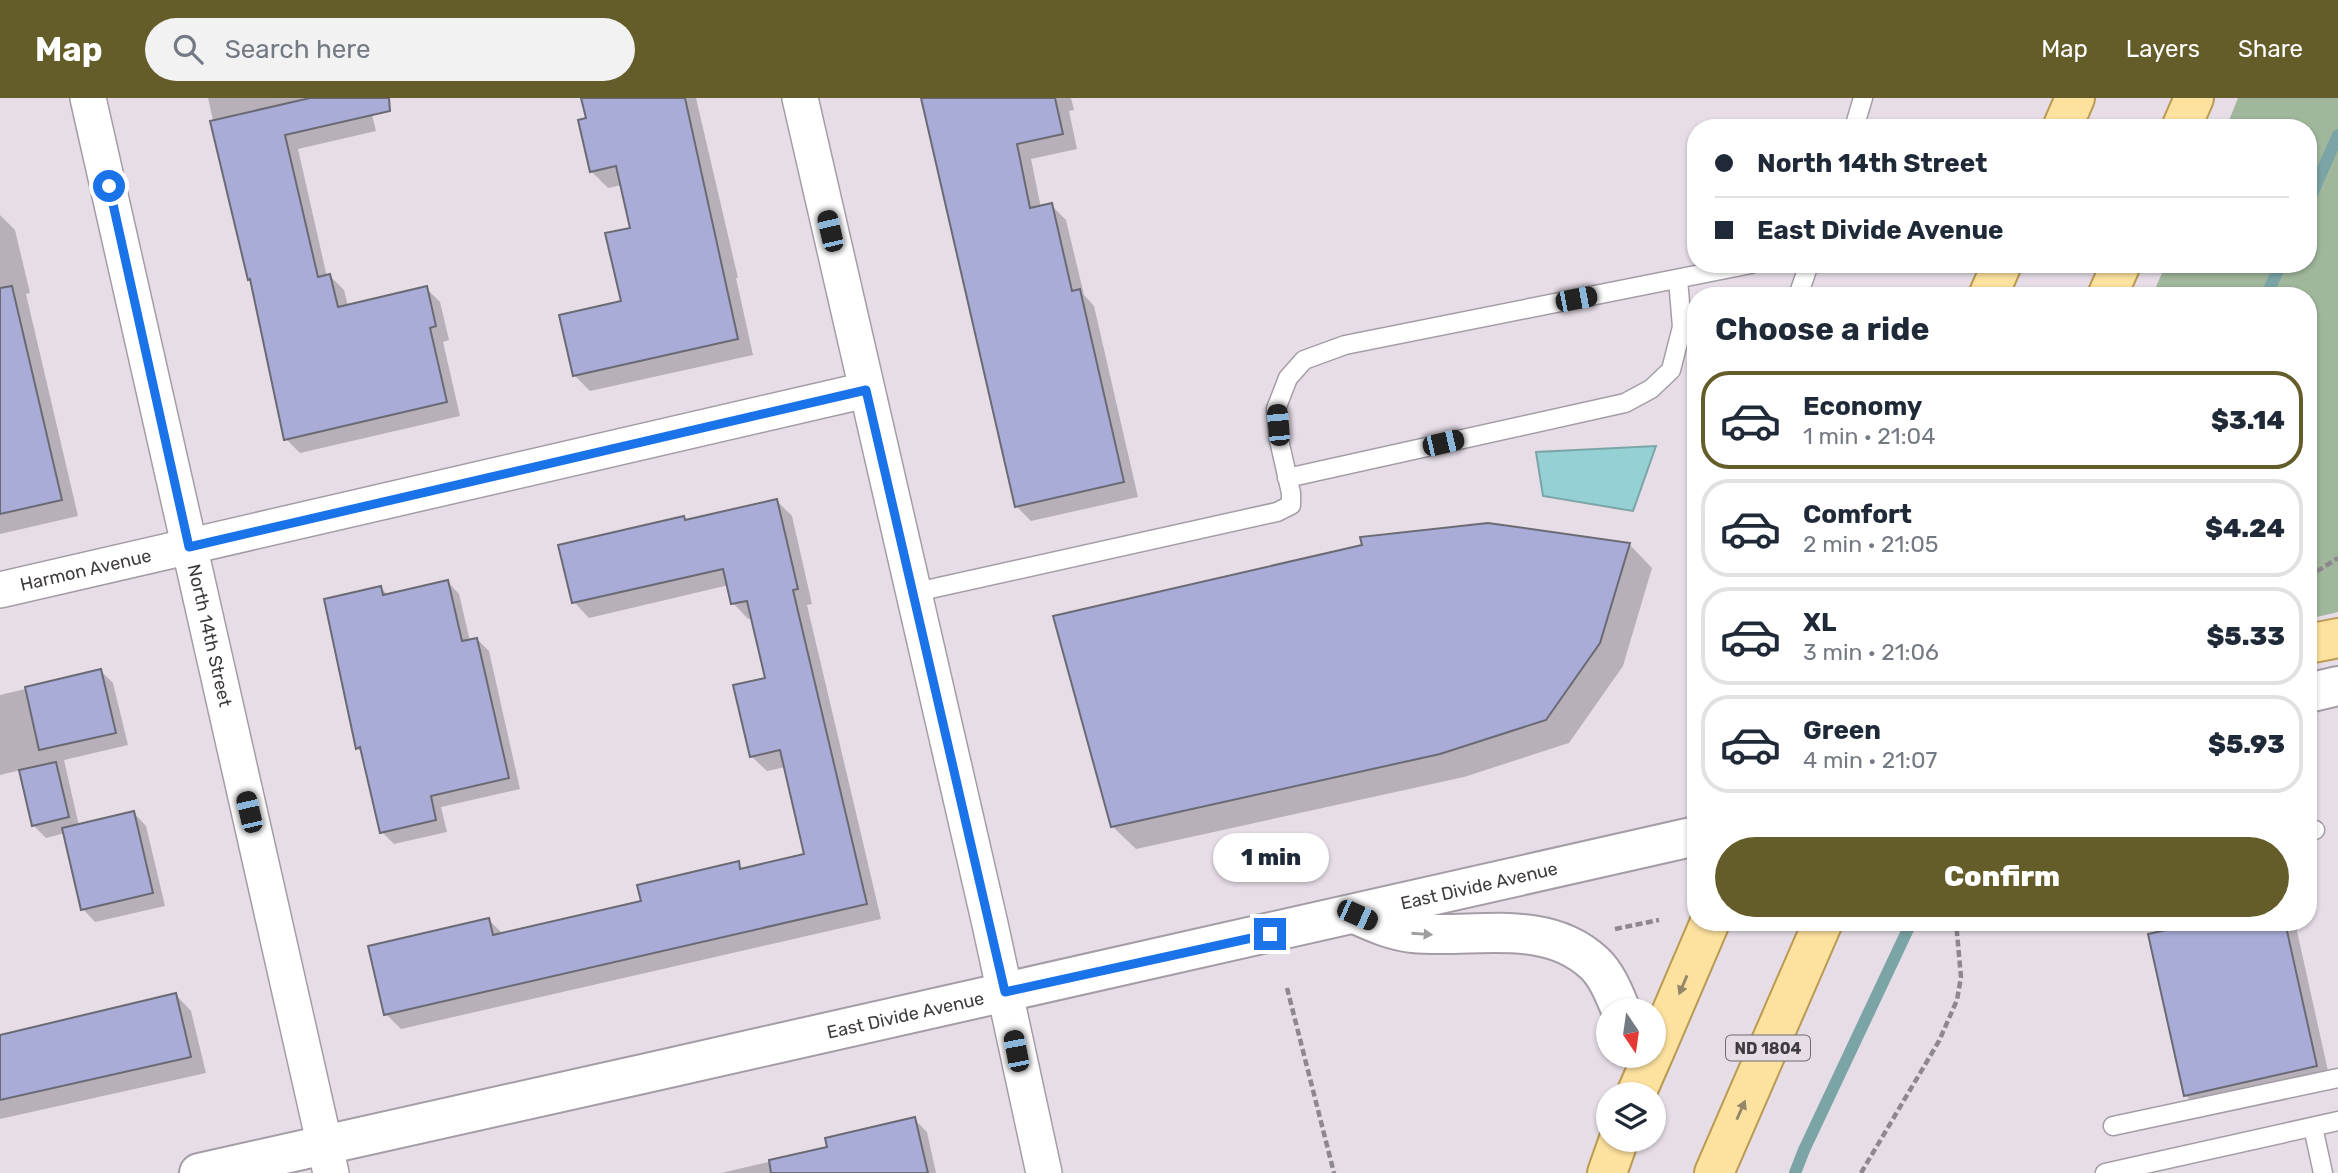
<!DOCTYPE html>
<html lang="en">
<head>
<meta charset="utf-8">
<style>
	:root { --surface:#fff; --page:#f2f2f3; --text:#1f2937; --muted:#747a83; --line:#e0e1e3; --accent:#645c29 }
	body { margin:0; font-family:Rubik,sans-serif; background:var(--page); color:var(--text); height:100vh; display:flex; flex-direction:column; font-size:26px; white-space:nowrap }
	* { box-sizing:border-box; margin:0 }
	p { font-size:23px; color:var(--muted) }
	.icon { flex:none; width:38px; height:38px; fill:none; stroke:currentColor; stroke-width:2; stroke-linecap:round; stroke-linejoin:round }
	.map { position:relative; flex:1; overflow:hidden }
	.drawer { position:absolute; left:1687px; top:189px; width:630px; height:644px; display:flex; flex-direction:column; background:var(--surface); border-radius:28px; box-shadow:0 2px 5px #0004 }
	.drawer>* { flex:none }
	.top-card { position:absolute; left:1687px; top:21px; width:630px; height:154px; border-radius:28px; box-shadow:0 2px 5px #0004; display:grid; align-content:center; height:154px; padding:0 28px; background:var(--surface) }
	.needle { width:46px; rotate:167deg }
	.tools { position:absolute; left:1596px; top:900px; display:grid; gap:14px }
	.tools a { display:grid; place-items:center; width:70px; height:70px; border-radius:50%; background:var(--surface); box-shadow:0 2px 5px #0004; font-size:35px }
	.end { position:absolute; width:32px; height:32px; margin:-16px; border:9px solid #1a73e8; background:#fff; box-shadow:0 0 0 4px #fff }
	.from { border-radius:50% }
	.bubble { position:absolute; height:49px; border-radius:24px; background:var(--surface); box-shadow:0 2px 5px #0004; font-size:23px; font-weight:800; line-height:49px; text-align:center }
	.car { position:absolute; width:21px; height:42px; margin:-21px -10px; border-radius:9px; box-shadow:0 0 5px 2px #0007; background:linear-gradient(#222 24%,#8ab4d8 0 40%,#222 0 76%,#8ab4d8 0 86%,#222 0) }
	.top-card b { display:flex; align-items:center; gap:24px; height:66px; font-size:26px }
	.top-card b+b { border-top:2px solid var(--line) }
	.top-card i { width:18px; height:18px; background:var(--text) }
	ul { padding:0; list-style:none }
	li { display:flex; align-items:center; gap:21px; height:98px; margin:0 14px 10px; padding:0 14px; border:4px solid var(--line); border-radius:28px }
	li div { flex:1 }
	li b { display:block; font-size:26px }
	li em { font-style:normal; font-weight:800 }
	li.active { border-color:var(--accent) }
	li>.icon { width:63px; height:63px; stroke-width:1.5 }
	h2 { padding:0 28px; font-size:32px; line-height:84px }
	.action { display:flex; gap:14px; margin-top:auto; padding:14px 28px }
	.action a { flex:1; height:80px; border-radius:42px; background:var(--accent); color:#fff; font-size:28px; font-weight:800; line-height:80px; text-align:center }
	header { display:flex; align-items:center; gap:42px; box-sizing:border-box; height:98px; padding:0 35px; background:var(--accent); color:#fff }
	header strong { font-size:33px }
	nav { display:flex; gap:38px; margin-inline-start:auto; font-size:24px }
	.search { width:490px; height:63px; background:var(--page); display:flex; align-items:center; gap:18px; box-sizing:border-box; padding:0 24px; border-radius:38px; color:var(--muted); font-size:26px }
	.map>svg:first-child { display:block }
	.green { fill:#a0b79c }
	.water { fill:#95d1d4; stroke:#7ba4a7; stroke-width:2 }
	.shadow { fill:#0003 }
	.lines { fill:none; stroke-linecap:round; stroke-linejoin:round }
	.stream { stroke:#7ba4a7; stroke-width:12 }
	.building { fill:#a9acd7; stroke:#6a6a75; stroke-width:2 }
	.service-casing { stroke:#a59da6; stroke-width:21 }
	.minor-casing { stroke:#a59da6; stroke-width:38 }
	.tertiary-casing { stroke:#a59da6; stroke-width:42 }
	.primary-casing { stroke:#ba9a52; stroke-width:42 }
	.path { stroke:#8e888e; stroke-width:4.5; stroke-dasharray:7 3.5; stroke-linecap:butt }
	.service { stroke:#fff; stroke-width:18 }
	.minor { stroke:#fff; stroke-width:35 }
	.tertiary { stroke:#fff; stroke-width:38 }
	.primary { stroke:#fde19e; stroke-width:38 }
	.oneway { fill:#9f9d9f }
	.oneway2 { fill:#94866a }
	.route { stroke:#1a73e8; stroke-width:9 }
	.labels { text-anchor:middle; stroke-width:6; stroke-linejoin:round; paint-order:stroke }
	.shield { fill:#e6dde6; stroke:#716c71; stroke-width:2 }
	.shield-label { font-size:16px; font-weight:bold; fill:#3f3b3f }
	.street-label { font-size:18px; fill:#3f3b3f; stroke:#e6dde6 }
</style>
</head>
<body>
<header>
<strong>Map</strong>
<div class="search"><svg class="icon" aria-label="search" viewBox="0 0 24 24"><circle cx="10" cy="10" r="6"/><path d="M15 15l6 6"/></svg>Search here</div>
<nav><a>Map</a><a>Layers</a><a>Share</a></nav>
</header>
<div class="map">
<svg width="2338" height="1075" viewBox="0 0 2338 1075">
	<rect width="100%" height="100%" fill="#e6dde6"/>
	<path class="green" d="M 2238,0 L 2338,0 L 2338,514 L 2308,521 L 2308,198 L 2152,198 L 2166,166 L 2308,166 L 2308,30 L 2226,30 Z"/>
	<path class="water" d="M 1656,348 L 1633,413 L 1543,398 L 1536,354 Z"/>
	<path class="shadow" d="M 208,0 L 368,0 L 376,33 L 298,51 L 327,179 L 330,178 L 344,192 L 348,208 L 426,190 L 440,204 L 449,242 L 443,244 L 460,318 L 300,355 L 286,341 L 252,184 L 249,181 Z
		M 583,0 L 696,0 L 738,180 L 736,180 L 753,257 L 590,293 L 574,277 L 623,204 L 632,131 L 622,87 L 608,90 L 592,74 L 588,21 Z
		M 921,0 L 1071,0 L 1074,12 L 1069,13 L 1077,51 L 1031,61 L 1041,110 L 1051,107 L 1066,122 L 1084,197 L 1094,208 L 1138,399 L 1031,423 L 1016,408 Z
		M 0,117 L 15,132 L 30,195 L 26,196 L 78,418 L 0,436 Z
		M 777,403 L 792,418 L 812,506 L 807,507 L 881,821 L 401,931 L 386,916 L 489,822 L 503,836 L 643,804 L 738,765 L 744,772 L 806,757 L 785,669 L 767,673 L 751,658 L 767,581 L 752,520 L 748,521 L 733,505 L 729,487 L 589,520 L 574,504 L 683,420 L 687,424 Z
		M 1629,446 L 1652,470 L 1623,568 L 1569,645 L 1464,679 L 1136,751 L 1112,728 Z
		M 448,484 L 459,496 L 470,543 L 477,541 L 489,553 L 520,691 L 441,709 L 447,734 L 394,746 L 382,734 L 364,656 L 357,650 L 381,490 L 388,497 Z
		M 101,573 L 113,585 L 128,647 L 64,662 L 79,728 L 134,715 L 146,728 L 165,808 L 95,824 L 83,811 L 65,735 L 46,740 L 33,727 L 21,672 L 0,677 L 0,597 Z
		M 2165,824 L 2295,824 L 2330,982 L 2200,1011 L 2185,997 Z
		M 176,897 L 191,913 L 206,975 L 0,1021 L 0,939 Z
		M 914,1021 L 927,1034 L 936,1075 L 721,1075 L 829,1050 Z"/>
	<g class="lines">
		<path class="stream" d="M 2308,105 L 2338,37
			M 2266,198 L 2281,166
			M 1795,1075 L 1804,1052 L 1909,829"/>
	</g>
	<path class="building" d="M 310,0 L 389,0 L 390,13 L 285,37 L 318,179 L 330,176 L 338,209 L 427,188 L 436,228 L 430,230 L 447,304 L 284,342 L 250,181 L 248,182 L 210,23 Z
		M 581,0 L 685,0 L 738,241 L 573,278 L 559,217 L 621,203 L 605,135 L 630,130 L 616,68 L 590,74 L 578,22 L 586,20 Z
		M 921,0 L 1055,0 L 1063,36 L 1017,46 L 1030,110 L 1052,105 L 1072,193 L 1080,191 L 1124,384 L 1015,409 Z
		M 12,188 L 62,402 L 0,416 L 0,190 Z
		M 777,401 L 798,491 L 793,492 L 867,806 L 384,917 L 368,848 L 489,820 L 493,837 L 641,803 L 637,787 L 739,763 L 740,771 L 804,756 L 780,652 L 750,659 L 733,587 L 765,580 L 747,503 L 731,506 L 723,471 L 572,505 L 558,447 L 684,418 L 685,422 Z
		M 1488,425 L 1630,445 L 1600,545 L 1546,622 L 1440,656 L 1111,729 L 1053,518 L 1362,447 L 1360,439 Z
		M 448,482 L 462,543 L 477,540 L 509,680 L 431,698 L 436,722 L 380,735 L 360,649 L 356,651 L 324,501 L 381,488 L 383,497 Z
		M 101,571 L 116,635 L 39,652 L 25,589 Z
		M 56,664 L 69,719 L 32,728 L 19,672 Z
		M 134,713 L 153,795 L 81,812 L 62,730 Z
		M 2202,824 L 2285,824 L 2317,968 L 2184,998 L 2148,836 Z
		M 176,895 L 191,959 L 0,1002 L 0,937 Z
		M 915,1019 L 928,1075 L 771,1075 L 769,1062 L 827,1049 L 825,1040 Z"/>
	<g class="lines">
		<g class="service-casing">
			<path id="service" d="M 1854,30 L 1863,0
				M 1798,198 L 1809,166
				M 1287,380 L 1625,305 L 1651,291 L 1671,272 L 1682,229 L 1678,181
				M 912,495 L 1277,414 L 1291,407 L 1291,395 L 1279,342 L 1276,311 L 1288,280 L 1304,262 L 1345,247 L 1751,166
				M 2308,734 L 2315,732
				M 2113,1028 L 2338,980
				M 2313,1029 L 2323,1075
				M 2105,1075 L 2338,1023"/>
		</g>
		<g class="minor-casing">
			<g id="minor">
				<path id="s1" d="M 88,0 L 331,1075"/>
				<path d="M 800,0 L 990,826 L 1044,1075"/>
				<path id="s2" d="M 0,492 L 866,292"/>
			</g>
		</g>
		<g class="tertiary-casing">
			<g id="tertiary">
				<path d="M 2308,595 L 2338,588"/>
				<path d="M 1357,817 C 1375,825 1393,833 1413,835 C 1473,841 1545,819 1594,865 C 1607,877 1614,896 1621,912"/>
				<path id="s3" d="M 199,1075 C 698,963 1197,854 1696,738"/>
			</g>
		</g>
		<g class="primary-casing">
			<path id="primary" d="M 2062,30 L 2075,0
				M 2181,30 L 2194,0
				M 1988,198 L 2002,166
				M 2107,198 L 2121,166
				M 2308,546 L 2338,540
				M 1654,955 L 1710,824
				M 1636,996 L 1653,957
				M 1607,1075 L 1619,1041
				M 1714,1075 L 1823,824"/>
		</g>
		<path class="path" d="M 2308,479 L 2338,460
			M 1615,831 L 1659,822
			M 1287,890 L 1334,1075
			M 1861,1075 L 1939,943 L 1957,902 L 1961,879 L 1956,824"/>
		<use href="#service" class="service"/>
		<use href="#minor" class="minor"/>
		<use href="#tertiary" class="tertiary"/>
		<use href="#primary" class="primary"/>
	</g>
	<defs><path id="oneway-solid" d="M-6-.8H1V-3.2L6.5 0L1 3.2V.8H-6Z" transform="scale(1.75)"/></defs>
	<use class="oneway" href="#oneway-solid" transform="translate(1422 836) rotate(4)"/>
	<g class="oneway2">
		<use href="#oneway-solid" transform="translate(1683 887) rotate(113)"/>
		<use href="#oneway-solid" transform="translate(1741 1012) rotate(-66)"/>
	</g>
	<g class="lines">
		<path class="route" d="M 109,88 L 189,449 L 866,292 L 1005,894 L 1270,836"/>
	</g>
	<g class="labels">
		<rect class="shield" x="1726" y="937.5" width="84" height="25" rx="5"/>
		<g class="shield-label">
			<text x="1768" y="956">ND 1804</text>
		</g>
		<g class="street-label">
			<text dy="6" stroke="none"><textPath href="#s2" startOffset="88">Harmon Avenue</textPath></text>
			<text dy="6" stroke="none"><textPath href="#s1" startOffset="551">North 14th Street</textPath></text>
			<text dy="6" stroke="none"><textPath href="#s3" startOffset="1312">East Divide Avenue</textPath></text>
			<text dy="6" stroke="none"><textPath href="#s3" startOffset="724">East Divide Avenue</textPath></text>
		</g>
	</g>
</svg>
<div class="tools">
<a><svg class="needle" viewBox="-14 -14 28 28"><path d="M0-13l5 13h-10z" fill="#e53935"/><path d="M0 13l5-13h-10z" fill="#747a83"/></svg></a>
<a><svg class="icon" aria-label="layers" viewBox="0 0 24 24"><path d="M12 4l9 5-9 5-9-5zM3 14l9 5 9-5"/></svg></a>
</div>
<i class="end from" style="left:109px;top:88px"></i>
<i class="end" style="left:1270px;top:836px"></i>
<div class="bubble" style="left:1213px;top:735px;width:116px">1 min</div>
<i class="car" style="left:830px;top:133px;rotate:347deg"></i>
<i class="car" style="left:1576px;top:201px;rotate:79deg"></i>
<i class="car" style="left:1278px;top:327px;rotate:355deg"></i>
<i class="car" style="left:1443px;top:345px;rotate:77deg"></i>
<i class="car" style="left:249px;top:714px;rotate:347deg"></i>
<i class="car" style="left:1357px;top:817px;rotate:114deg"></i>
<i class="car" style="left:1016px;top:953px;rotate:349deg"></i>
<div class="top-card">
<b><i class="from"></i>North 14th Street</b>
<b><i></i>East Divide Avenue</b>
</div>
<section class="drawer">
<h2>Choose a ride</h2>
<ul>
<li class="active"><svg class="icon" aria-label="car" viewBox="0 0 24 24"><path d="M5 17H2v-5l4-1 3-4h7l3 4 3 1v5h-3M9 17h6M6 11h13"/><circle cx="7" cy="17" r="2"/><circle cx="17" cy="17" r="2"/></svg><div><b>Economy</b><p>1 min · 21:04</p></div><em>$3.14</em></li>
<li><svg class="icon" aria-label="car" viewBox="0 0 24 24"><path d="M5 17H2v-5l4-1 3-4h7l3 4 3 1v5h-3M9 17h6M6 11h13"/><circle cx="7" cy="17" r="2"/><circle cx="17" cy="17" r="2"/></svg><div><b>Comfort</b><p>2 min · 21:05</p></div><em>$4.24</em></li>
<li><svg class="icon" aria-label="car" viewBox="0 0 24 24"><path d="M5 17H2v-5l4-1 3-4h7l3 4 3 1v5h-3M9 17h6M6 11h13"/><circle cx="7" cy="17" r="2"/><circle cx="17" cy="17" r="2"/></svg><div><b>XL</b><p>3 min · 21:06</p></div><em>$5.33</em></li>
<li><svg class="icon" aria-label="car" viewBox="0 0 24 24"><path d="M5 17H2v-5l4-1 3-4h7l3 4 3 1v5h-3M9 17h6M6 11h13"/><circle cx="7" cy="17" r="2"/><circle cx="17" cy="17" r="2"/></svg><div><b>Green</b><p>4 min · 21:07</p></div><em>$5.93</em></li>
</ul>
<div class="action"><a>Confirm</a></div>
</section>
</div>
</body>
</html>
